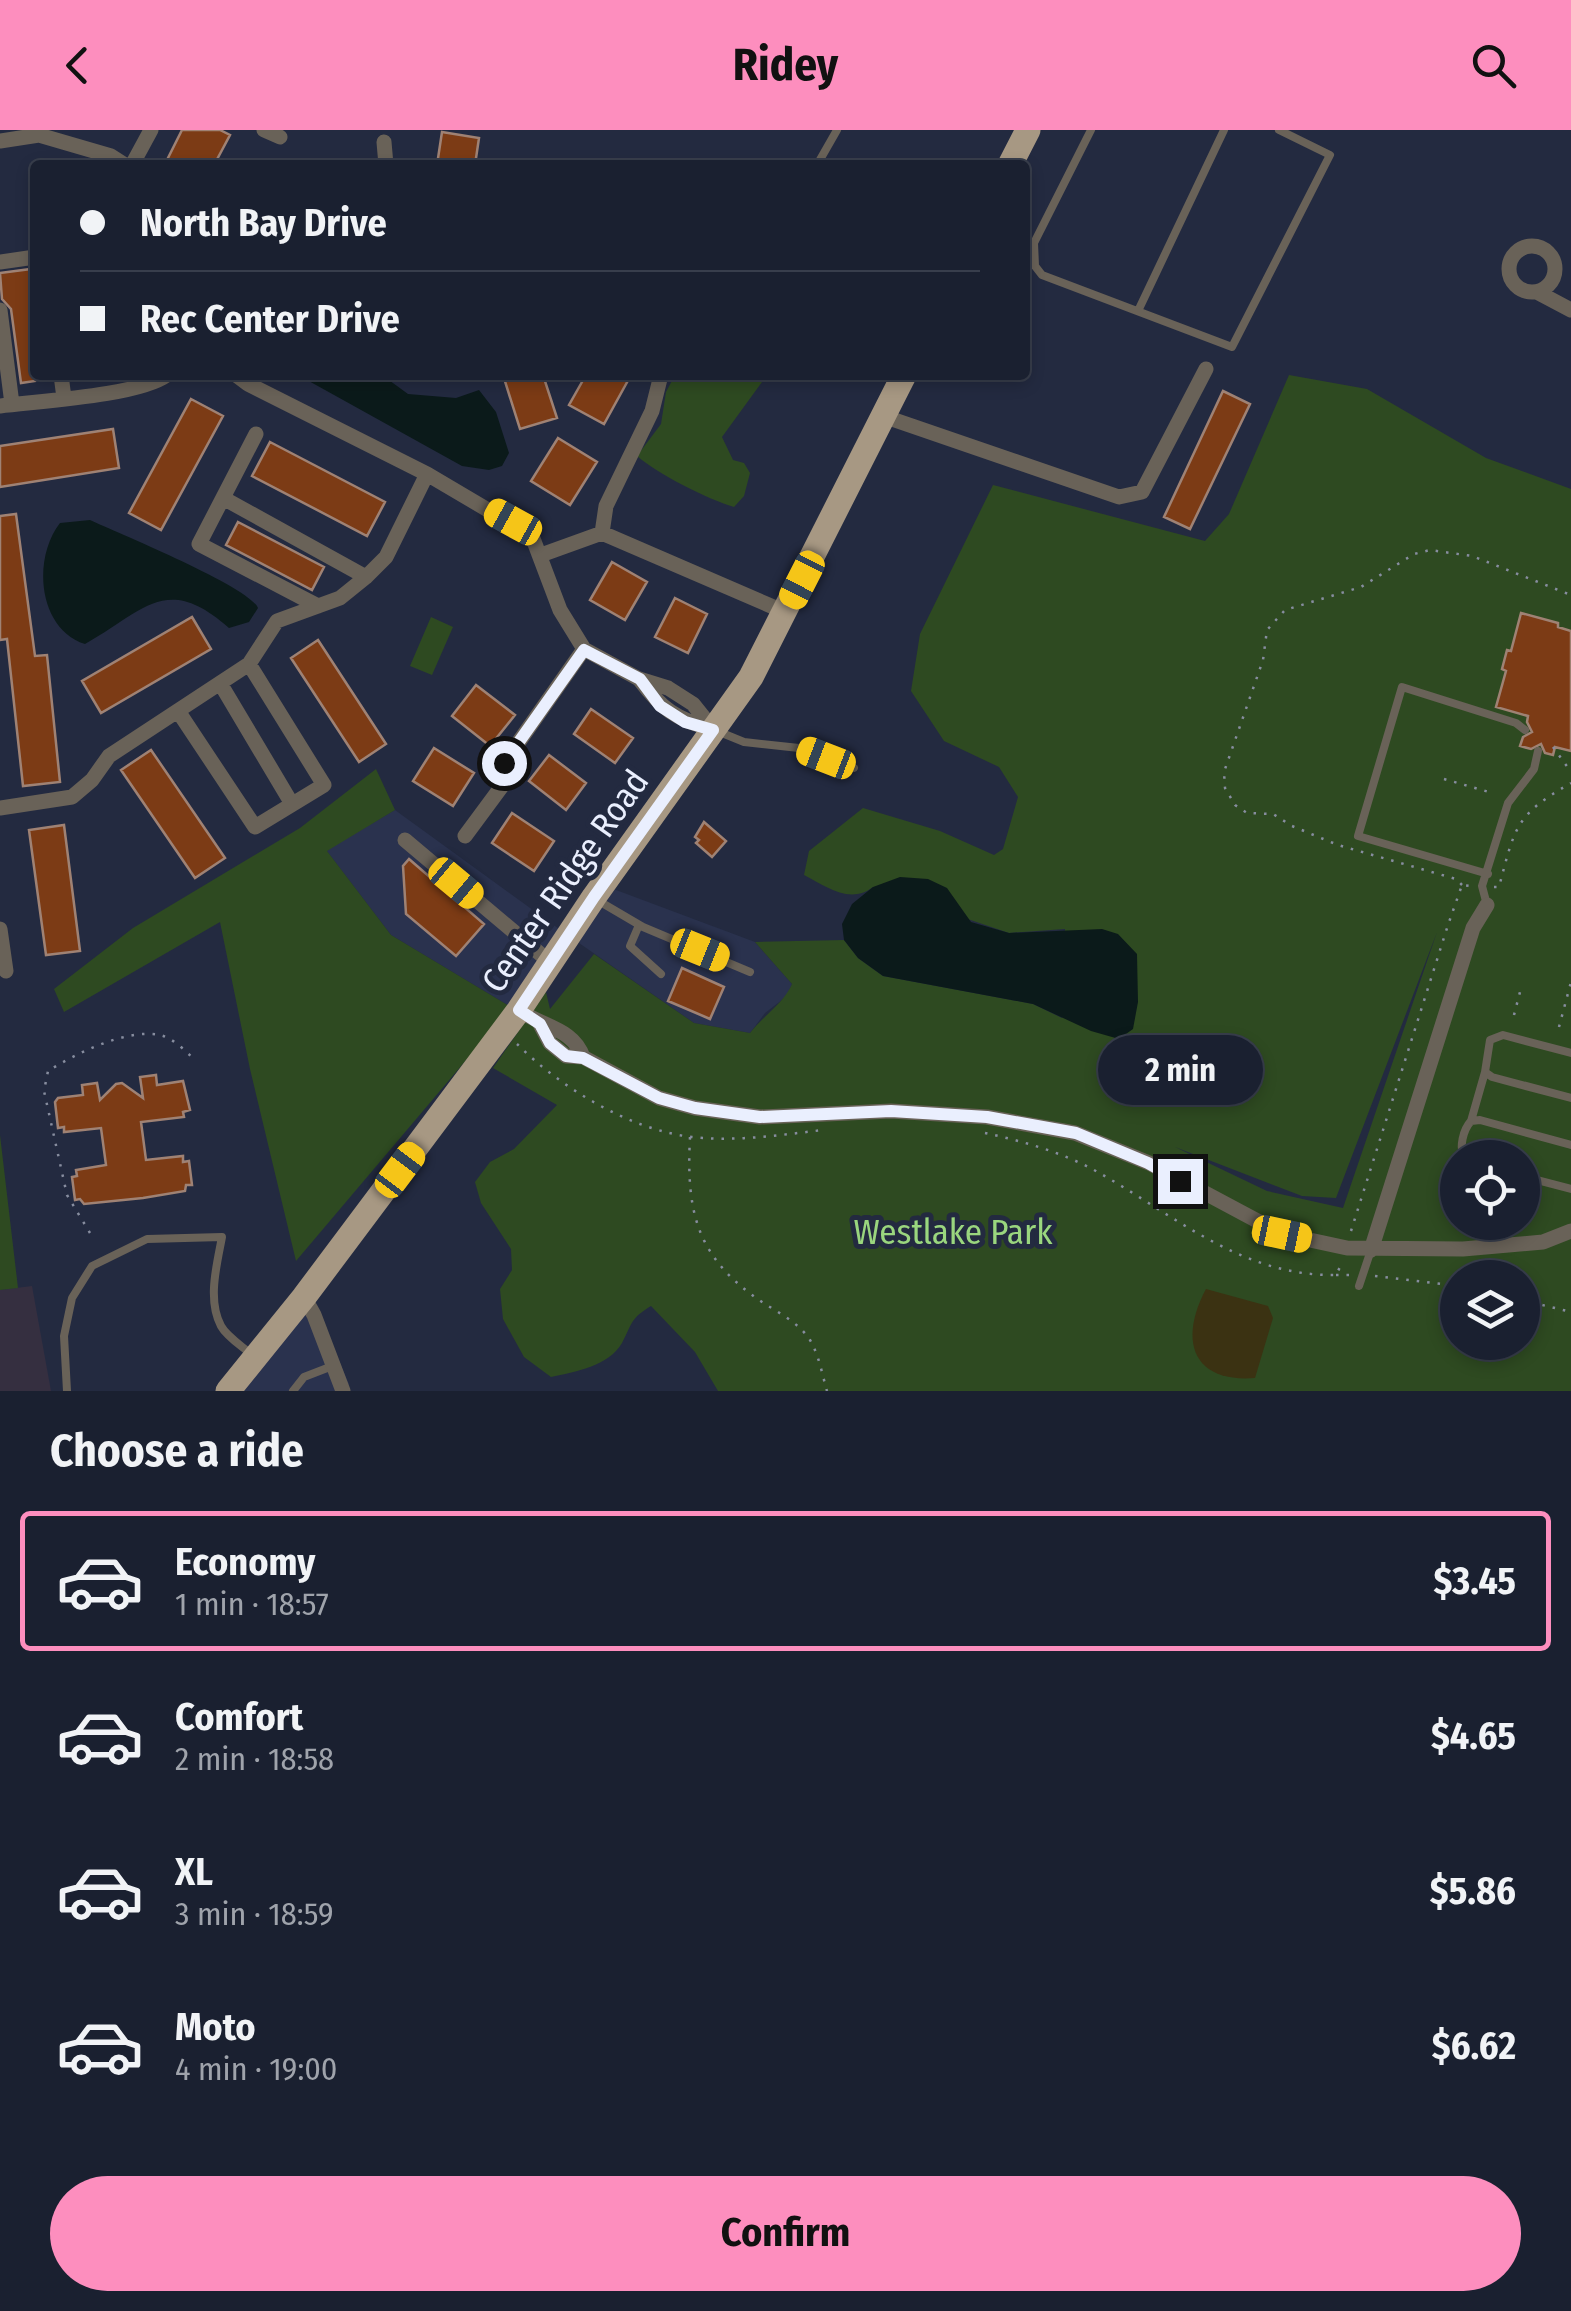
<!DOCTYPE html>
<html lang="en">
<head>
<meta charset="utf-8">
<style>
	:root { --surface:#1a2030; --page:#232838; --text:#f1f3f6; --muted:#9fa3ab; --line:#383e4c; --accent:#fd8ebe }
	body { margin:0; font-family:"Fira Sans Condensed",sans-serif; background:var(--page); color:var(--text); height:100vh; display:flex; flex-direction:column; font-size:38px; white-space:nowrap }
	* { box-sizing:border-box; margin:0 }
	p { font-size:32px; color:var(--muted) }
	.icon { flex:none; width:55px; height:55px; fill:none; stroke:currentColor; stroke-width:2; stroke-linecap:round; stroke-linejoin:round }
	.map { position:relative; height:1261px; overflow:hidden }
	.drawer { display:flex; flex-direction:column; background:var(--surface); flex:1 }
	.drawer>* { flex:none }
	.top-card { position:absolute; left:30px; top:30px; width:1000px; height:220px; border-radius:10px; box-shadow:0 5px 15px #0003,0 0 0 2px var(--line); display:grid; align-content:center; height:220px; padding:0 50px; background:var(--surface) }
	.controls { position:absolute; left:1440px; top:1010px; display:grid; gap:20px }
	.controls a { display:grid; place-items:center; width:100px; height:100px; border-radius:50%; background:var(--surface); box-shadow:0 5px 15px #0003,0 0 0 2px var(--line); font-size:50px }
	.end { position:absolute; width:45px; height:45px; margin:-22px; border:12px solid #eaeffe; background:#111; box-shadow:0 0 0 5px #111 }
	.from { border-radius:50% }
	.bubble { position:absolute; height:70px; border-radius:35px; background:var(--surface); box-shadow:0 5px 15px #0003,0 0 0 2px var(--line); font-size:32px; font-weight:700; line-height:70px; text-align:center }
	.car { position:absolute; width:30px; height:60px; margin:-30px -15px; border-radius:12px; box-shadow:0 0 8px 2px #0007; background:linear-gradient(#f5c518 24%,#345 0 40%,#f5c518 0 76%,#345 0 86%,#f5c518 0) }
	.top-card b { display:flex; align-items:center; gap:35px; height:95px; font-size:38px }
	.top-card b+b { border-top:2px solid var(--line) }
	.top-card i { width:25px; height:25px; background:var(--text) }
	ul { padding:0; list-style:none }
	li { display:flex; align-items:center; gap:30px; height:140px; margin:0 20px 15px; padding:0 30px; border:5px solid transparent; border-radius:10px }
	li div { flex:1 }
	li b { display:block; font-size:38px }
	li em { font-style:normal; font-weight:700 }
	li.active { border-color:var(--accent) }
	li>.icon { width:90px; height:90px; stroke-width:1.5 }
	h2 { padding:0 50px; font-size:45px; line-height:120px }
	.button { display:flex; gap:20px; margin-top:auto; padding:20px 50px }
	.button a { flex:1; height:115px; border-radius:60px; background:var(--accent); color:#111; font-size:40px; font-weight:700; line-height:115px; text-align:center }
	header { display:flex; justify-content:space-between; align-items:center; height:130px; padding:0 50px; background:var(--accent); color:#111; font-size:45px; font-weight:700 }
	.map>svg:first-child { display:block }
	.built { fill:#2a324e }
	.education { fill:#352f40 }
	.green { fill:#2e4a21; fill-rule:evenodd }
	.sand { fill:#3b3212 }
	.water { fill:#0b1a1a }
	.building { fill:#7c3b15; stroke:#9f8274; stroke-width:2.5 }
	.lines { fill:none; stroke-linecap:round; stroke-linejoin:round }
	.path { stroke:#878d9f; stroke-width:2.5; stroke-dasharray:2.5 8; stroke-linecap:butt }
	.service { stroke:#696258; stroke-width:8 }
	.minor { stroke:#696258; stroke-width:15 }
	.primary { stroke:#a79883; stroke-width:25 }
	.route { stroke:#eaeffe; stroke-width:12 }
	.labels { text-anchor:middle; stroke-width:10; stroke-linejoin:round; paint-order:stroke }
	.street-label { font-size:35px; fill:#eaeffe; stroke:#232a40 }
	.park-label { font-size:35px; fill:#9ad67e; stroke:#232a40 }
</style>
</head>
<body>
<header><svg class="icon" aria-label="back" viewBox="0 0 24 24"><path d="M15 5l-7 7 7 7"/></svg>Ridey<svg class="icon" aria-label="search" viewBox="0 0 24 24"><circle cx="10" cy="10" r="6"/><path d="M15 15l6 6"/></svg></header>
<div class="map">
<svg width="1571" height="1261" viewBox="0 0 1571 1261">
	<rect width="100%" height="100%" fill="#232a40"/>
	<path class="built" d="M 395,680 L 566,804 L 511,877 L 391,805 L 326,720 Z
		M 608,757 L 755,812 L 792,854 L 787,866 L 765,883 L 750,903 L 694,893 L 579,813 Z
		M 315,1174 L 349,1254 L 342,1261 L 234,1261 Z"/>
	<path class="education" d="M 32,1156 L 51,1261 L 0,1261 L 0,1160 Z"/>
	<path class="green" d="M 675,245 L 748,245 L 762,252 L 722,307 L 733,330 L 744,333 L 750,343 L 744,366 L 734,377 C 707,369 658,344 637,326 L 661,294 L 666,262 Z
		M 1289,245 L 1367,259 L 1486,328 L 1571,359 L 1571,1261 L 718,1261 L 695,1222 L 651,1176 C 630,1189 633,1192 622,1213 C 609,1236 575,1242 551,1247 L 524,1227 L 503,1189 L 500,1159 L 512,1140 L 511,1119 L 481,1073 L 475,1052 L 490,1032 L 514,1019 L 557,975 L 493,938 L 546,862 L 550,879 L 594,824 L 694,893 L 750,903 C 763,886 784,873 792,854 L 755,812 L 844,810 L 858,828 L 883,846 L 1033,874 L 1062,888 L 1065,799 L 1009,803 L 873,757 C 850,775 825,756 804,745 L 809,721 L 863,678 L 940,701 L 994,725 L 1003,719 L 1018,667 L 999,637 L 944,611 L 911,561 L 920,504 L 993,355 L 1205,411 L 1229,384 ZM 1437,802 L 1343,1078 L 1267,1061 L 1175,1017 L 1302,1066 L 1336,1068 ZM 1458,1028 L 1522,1028 L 1522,1092 L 1458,1092 ZM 1458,1148 L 1522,1148 L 1522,1212 L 1458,1212 Z
		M 431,487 L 453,497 L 432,545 L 410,536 Z
		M 376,639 L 395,680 L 327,721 L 391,805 L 511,877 L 296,1131 L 250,939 L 220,792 L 64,882 L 54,859 L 133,798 L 300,698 Z
		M 0,1005 L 18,1158 L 0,1160 Z"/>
	<path class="sand" d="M 1206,1159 L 1268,1176 L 1273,1188 L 1255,1248 C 1191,1253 1179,1209 1206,1159 Z"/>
	<path class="water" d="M 298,245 L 382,245 L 408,264 L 456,268 L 479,260 L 496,282 L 509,323 L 502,336 L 489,340 L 462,336 Z
		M 90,390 C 118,403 250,457 258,478 L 249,492 L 229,498 C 166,442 144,481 85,514 C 38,499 32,429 60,393 Z
		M 900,747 L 928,749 L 947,758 L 971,792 L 1009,803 L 1102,799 L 1118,804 L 1137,824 L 1138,872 L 1133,899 L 1119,909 L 1091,901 L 1033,874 L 883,846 L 858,828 L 844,810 L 842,794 L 852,774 L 873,757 Z"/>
	<path class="building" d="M 182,0 L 220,0 L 230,5 L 214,35 L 177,35 L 167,30 Z
		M 442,2 L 479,8 L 475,35 L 437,35 Z
		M 31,139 L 35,166 L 35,251 L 21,253 L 11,179 L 2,169 L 0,143 Z
		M 503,245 L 543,245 L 557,288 L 520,299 Z
		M 586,245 L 631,245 L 604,294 L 569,275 Z
		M 1223,261 L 1250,274 L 1190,399 L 1164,387 Z
		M 191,269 L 223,286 L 161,400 L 129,383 Z
		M 113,299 L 119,338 L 0,357 L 0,316 Z
		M 558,308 L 597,332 L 570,375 L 531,351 Z
		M 270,312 L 385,372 L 367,406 L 252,346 Z
		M 16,384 L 35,526 L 47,525 L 60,652 L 23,656 L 7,509 L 0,510 L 0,386 Z
		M 238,392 L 324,437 L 312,460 L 226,415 Z
		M 612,432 L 647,452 L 625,490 L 590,470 Z
		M 675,468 L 707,484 L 688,523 L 655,507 Z
		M 1521,483 L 1558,493 L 1558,497 L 1571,501 L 1571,621 L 1555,617 L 1553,625 L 1545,623 L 1541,614 L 1531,619 L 1520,616 L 1523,607 L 1532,602 L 1527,592 L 1528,586 L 1496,577 L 1506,541 L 1502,539 L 1507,520 L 1511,521 Z
		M 192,487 L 211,519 L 101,583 L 82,551 Z
		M 318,510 L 386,614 L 359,632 L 291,528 Z
		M 476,555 L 515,585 L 490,616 L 452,586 Z
		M 591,579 L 633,608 L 615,633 L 574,604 Z
		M 434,618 L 474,643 L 453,676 L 413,651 Z
		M 151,620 L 225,728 L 195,748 L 121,640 Z
		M 549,625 L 586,653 L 566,680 L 529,651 Z
		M 512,683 L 554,711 L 534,741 L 492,713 Z
		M 704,692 L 726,711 L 712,727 L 696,713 L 699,710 L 695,707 Z
		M 64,695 L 80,821 L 46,825 L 29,700 Z
		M 409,729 L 484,794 L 456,826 L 406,784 L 403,736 Z
		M 682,838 L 724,857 L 710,889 L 668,871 Z
		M 156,945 L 157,955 L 183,951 L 190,980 L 183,982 L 184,987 L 141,992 L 146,1030 L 183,1026 L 183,1032 L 189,1031 L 192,1055 L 186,1055 L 185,1061 L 143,1068 L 84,1074 L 80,1069 L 75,1070 L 72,1047 L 77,1046 L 76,1040 L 106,1035 L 101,998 L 64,1002 L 64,997 L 58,998 L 55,972 L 58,968 L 83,965 L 82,955 L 97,953 L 100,970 L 116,954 L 122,953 L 143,968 L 140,947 Z"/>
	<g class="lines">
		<path class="path" d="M 1553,617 L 1571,642
			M 1444,649 L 1489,662
			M 1462,755 L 1456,749 L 1338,715 L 1292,696 L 1273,684 L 1247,683 L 1235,675 L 1225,658 L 1224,642 L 1263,530 L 1267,500 L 1285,480 L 1361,457 L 1414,424 L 1430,420 L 1472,426 L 1571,465
			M 1494,757 L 1499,757 C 1515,697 1515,685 1571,653
			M 1514,885 L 1520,862
			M 1559,897 L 1571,852
			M 517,914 C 561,958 630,1000 692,1007 C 736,1012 780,1005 823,1000
			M 985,1003 C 1022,1011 1061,1022 1094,1040 C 1172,1083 1241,1147 1336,1145 L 1342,1133
			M 690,1007 C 686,1083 697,1128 762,1172 C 779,1183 799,1193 810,1210 C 819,1225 822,1244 827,1261
			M 1351,1101 L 1448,795 L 1462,755 L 1471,756
			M 90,1103 L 67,1065 L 44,961 L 48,941 C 75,924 127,898 160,905 C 173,908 184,920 193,928
			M 1336,1145 L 1352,1145
			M 1375,1146 L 1458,1156
			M 1522,1170 L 1571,1182"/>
		<path class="service" d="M 1091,0 L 1034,113 L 1035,136 L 1042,145 L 1232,217 L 1330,25 L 1279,0
			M 817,35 L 837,0
			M 1138,181 L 1224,0
			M 717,601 L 744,612 L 799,618 L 854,638
			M 1488,744 L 1358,706 L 1402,557 L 1516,593 L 1525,600
			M 597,770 L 643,797 L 750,842
			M 1487,775 L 1482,756 L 1508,673 L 1534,639 L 1538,621
			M 639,795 L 630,816 L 661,844
			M 1571,923 L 1503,905 L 1490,910 L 1485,942 L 1492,947 L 1571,968
			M 1471,991 L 1485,942
			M 1464,1028 C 1459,1017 1463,1000 1471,991 L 1480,990 L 1571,1015
			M 1522,1046 L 1571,1059
			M 1359,1156 L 1371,1120
			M 67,1261 L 64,1206 L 72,1168 L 92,1136 L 147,1109 L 222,1107 C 217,1134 207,1170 221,1196 C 227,1207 242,1216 251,1224
			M 293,1261 L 304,1247 L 335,1235"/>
		<path class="minor" d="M 264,0 L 280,7
			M 0,11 L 39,5 L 111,26 L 125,35
			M 384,12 L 386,35
			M 132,35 L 151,0
			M1509 139a23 23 0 1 1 46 0a23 23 0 1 1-46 0Z
			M 0,132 L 35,127
			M 1537,162 L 1571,180
			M 0,180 L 12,274
			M 61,245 L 64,268
			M 236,245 L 248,254 L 427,344 L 532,406 L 560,480 L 584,519 L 639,549 L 668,558 L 693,574 L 713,599
			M 661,245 L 652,281 L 606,376 L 602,403 L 785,482
			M 0,276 C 39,271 138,266 167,245
			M 883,286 L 1119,367 L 1142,362 L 1206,239
			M 256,304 L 199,414 L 318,476
			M 223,368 L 366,447
			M 541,425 L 602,403
			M 639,549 C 662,579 675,589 712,599
			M 220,553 L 292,674
			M 178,581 L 255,697 L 324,655 L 249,534
			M 0,678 L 72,667 L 92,650 L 109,626 L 249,534 L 277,491 L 340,468 L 366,447 L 386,427 L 427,344
			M 465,706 L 502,656 L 504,633 L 584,519
			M 405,710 L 551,833
			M 0,799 L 6,841
			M 519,880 C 542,897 573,898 583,927
			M 540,894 L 550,913 L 566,926 L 583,927 L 659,968 L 695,978 L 760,987 L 891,981 L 987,987 L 1075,1003 L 1149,1033 L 1282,1104 L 1347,1118 L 1463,1119 L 1543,1112 L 1571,1101
			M 1371,1120 L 1473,798 L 1487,775
			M 304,1167 L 314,1185 L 343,1261"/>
		<path class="primary" d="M 1010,35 L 1028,0
			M 228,1261 L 304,1167 L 519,880 L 594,767 L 751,547 L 904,245"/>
	</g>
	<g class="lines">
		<path class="route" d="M 504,633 L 584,520 L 640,549 L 660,576 L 685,592 L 713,600 L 594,767 L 519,880 L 540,894 L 550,913 L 566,926 L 583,928 L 659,968 L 695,978 L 760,987 L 891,981 L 987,987 L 1076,1003 L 1148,1033 L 1180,1051"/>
	</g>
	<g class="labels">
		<g class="street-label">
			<text transform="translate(565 751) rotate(-55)" y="12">Center Ridge Road</text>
		</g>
		<g class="park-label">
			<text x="953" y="1114">Westlake Park</text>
		</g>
	</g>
</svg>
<div class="controls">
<a><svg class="icon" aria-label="locate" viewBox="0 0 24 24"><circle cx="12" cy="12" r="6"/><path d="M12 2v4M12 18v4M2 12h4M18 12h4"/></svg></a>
<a><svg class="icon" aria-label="layers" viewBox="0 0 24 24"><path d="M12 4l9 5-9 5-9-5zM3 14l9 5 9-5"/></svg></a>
</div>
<i class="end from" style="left:504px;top:633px"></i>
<i class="end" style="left:1180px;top:1051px"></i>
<div class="bubble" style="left:1098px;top:905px;width:165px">2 min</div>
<i class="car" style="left:513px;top:392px;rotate:299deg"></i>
<i class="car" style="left:802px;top:450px;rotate:207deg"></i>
<i class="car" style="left:826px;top:628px;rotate:291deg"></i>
<i class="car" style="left:456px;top:753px;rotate:130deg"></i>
<i class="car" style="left:700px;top:820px;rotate:112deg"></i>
<i class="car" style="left:400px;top:1040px;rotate:37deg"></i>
<i class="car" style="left:1282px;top:1104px;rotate:102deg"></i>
<div class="top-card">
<b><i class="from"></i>North Bay Drive</b>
<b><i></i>Rec Center Drive</b>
</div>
</div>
<section class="drawer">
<h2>Choose a ride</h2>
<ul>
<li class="active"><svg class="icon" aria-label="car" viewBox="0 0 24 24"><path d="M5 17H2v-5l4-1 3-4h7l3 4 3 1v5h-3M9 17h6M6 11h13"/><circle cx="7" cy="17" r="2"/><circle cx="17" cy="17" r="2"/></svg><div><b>Economy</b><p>1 min · 18:57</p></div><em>$3.45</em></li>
<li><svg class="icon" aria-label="car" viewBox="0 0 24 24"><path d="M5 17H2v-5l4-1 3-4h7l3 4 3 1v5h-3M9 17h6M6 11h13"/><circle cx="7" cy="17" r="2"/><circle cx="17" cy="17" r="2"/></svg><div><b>Comfort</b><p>2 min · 18:58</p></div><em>$4.65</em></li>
<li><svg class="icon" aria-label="car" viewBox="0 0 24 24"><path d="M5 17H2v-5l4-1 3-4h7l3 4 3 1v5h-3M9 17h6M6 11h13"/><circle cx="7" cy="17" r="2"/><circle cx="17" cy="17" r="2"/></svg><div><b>XL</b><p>3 min · 18:59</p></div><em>$5.86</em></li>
<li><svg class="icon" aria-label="car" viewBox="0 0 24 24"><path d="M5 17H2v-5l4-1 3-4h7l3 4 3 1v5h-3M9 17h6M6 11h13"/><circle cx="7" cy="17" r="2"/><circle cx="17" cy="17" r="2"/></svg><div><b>Moto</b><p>4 min · 19:00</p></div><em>$6.62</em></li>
</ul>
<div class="button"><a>Confirm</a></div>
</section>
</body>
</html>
